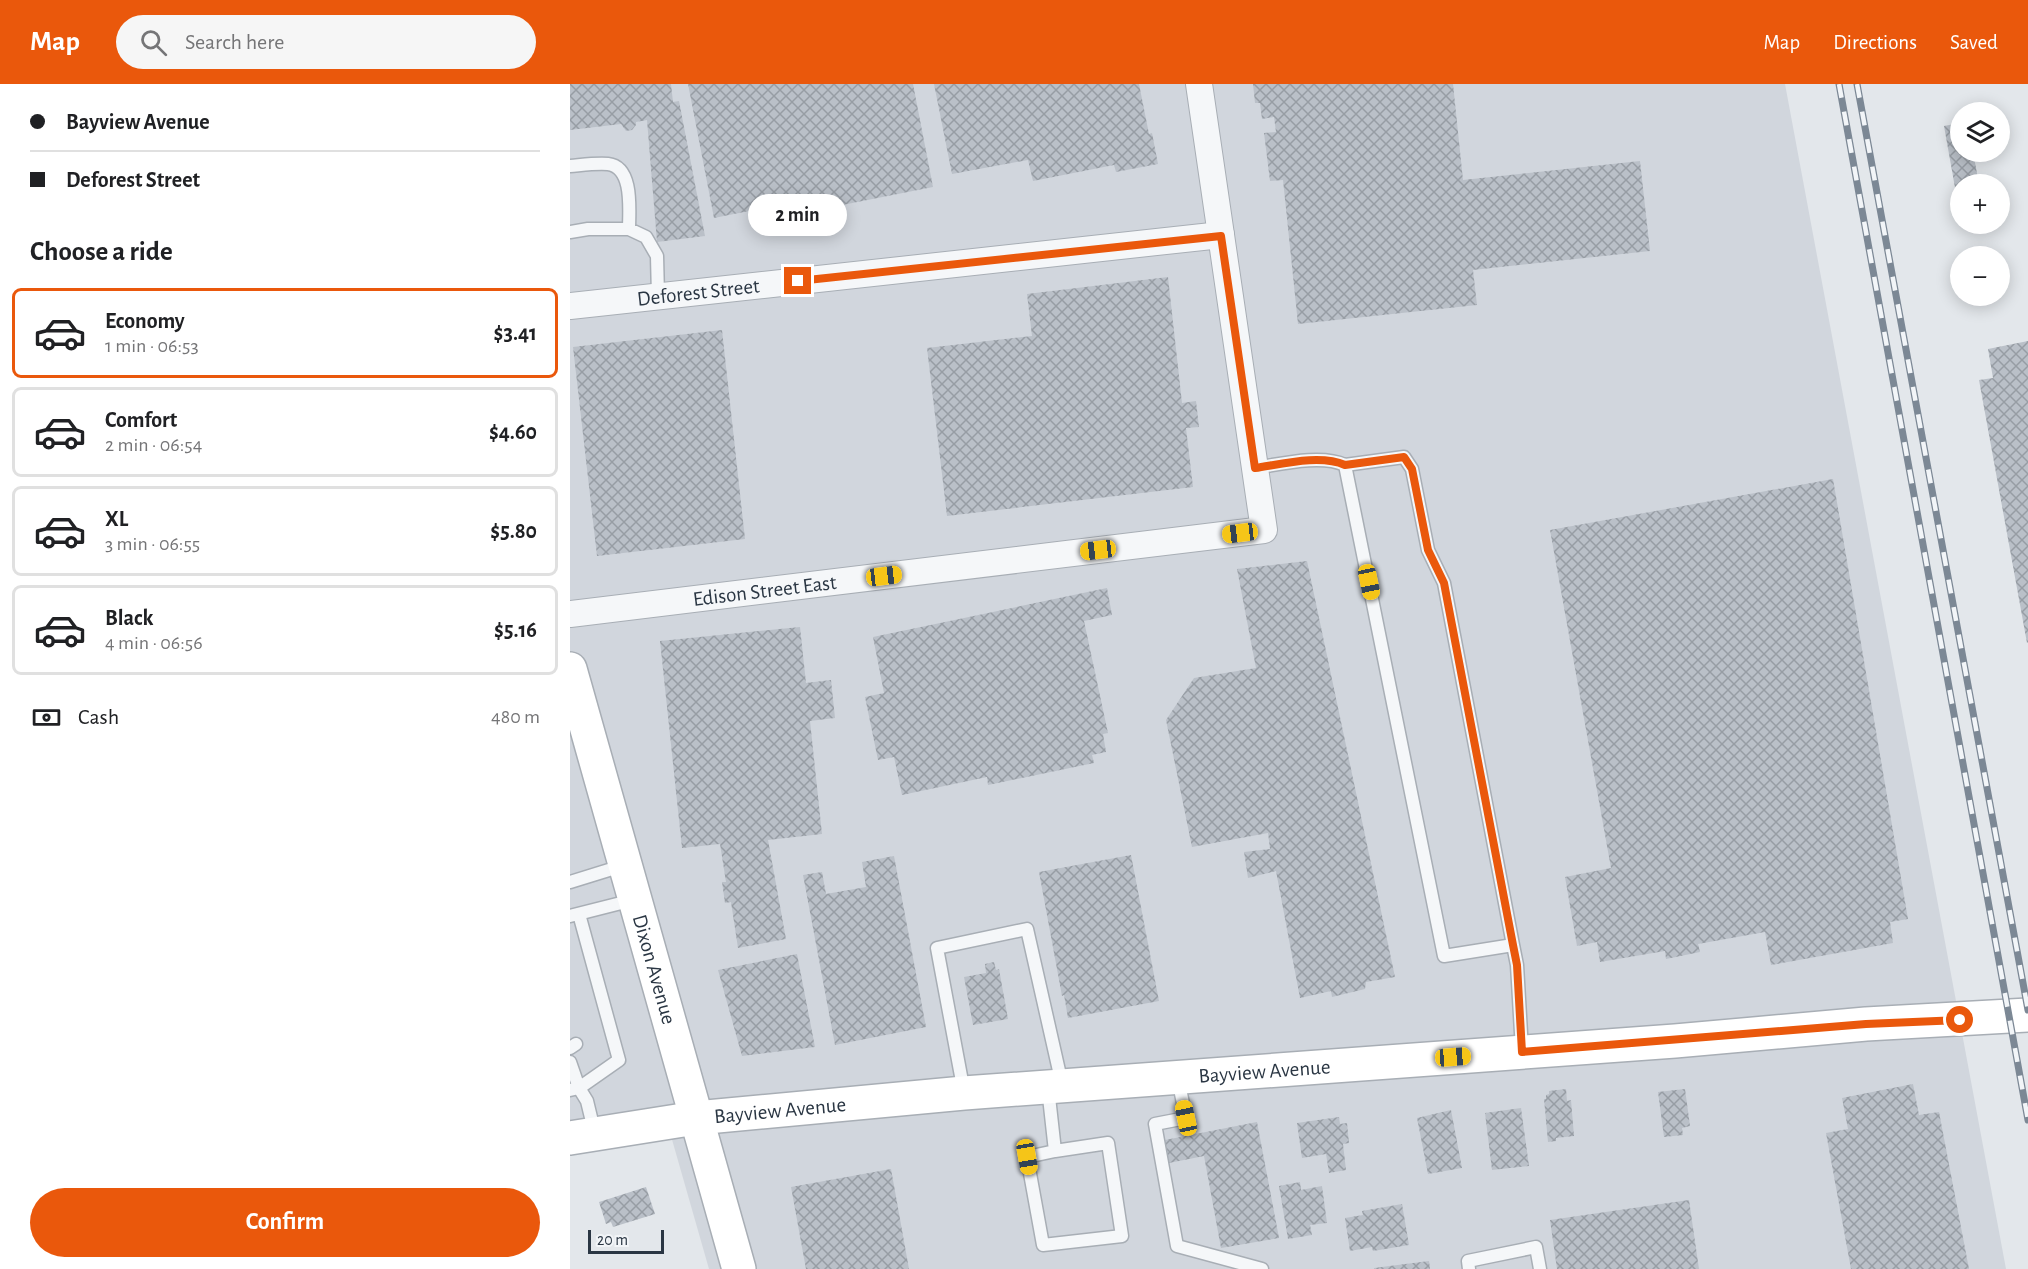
<!DOCTYPE html>
<html lang="en">
<head>
<meta charset="utf-8">
<style>
	:root { --surface:#fff; --page:#f6f6f6; --text:#202124; --muted:#757577; --line:#e0e0e0; --accent:#ea580c }
	body { margin:0; font-family:"Alegreya Sans",sans-serif; background:var(--page); color:var(--text); height:100vh; display:flex; flex-direction:column; font-size:22px; white-space:nowrap }
	* { box-sizing:border-box; margin:0 }
	p { font-size:20px; color:var(--muted) }
	.icon { flex:none; width:33px; height:33px; fill:none; stroke:currentColor; stroke-width:2; stroke-linecap:round; stroke-linejoin:round }
	.map { position:relative; flex:1; overflow:hidden }
	.drawer { display:flex; flex-direction:column; background:var(--surface); width:570px }
	.drawer>* { flex:none }
	.hud { display:grid; align-content:center; height:132px; padding:0 30px; background:var(--surface) }
	.buttons { position:absolute; left:1380px; top:18px; display:grid; gap:12px }
	.buttons a { display:grid; place-items:center; width:60px; height:60px; border-radius:50%; background:var(--surface); box-shadow:0 3px 15px #0003; font-size:30px }
	.scale { position:absolute; left:18px; bottom:15px; width:76px; box-sizing:border-box; padding-left:6px; border:3px solid #2a3643; border-top:0; font-size:16px; line-height:21px; white-space:nowrap; color:#2a3643; -webkit-text-stroke:4px #f2f5f8; paint-order:stroke }
	.end { position:absolute; width:27px; height:27px; margin:-14px; border:8px solid #ea580c; background:#fff; box-shadow:0 0 0 3px #fff }
	.from { border-radius:50% }
	.bubble { position:absolute; height:42px; border-radius:21px; background:var(--surface); box-shadow:0 3px 15px #0003; font-size:20px; font-weight:700; line-height:42px; text-align:center }
	.car { position:absolute; width:18px; height:36px; margin:-18px -9px; border-radius:8px; box-shadow:0 0 4px 2px #0007; background:linear-gradient(#f5c518 24%,#345 0 40%,#f5c518 0 76%,#345 0 86%,#f5c518 0) }
	.hud b { display:flex; align-items:center; gap:21px; height:57px; font-size:22px }
	.hud b+b { border-top:2px solid var(--line) }
	.hud i { width:15px; height:15px; background:var(--text) }
	ul { padding:0; list-style:none }
	li { display:flex; align-items:center; gap:18px; height:90px; margin:0 12px 9px; padding:0 18px; border:3px solid var(--line); border-radius:9px }
	li div { flex:1 }
	li b { display:block; font-size:22px }
	li em { font-style:normal; font-weight:700 }
	li.on { border-color:var(--accent) }
	li>.icon { width:54px; height:54px; stroke-width:1.5 }
	h2 { padding:0 30px; font-size:27px; line-height:72px }
	.pay { display:flex; align-items:center; gap:15px; height:66px; padding:0 30px; font-size:22px }
	.pay p { margin-inline-start:auto }
	.button { display:flex; gap:12px; margin-top:auto; padding:12px 30px }
	.button a { flex:1; height:69px; border-radius:36px; background:var(--accent); color:#fff; font-size:24px; font-weight:700; line-height:69px; text-align:center }
	header { display:flex; align-items:center; gap:36px; box-sizing:border-box; height:84px; padding:0 30px; background:var(--accent); color:#fff }
	header strong { font-size:28px }
	nav { display:flex; gap:33px; margin-inline-start:auto; font-size:21px }
	.search { width:420px; height:54px; background:var(--page); display:flex; align-items:center; gap:15px; box-sizing:border-box; padding:0 21px; border-radius:33px; color:var(--muted); font-size:22px }
	main { display:flex; flex:1; min-height:0 }
	.map>svg:first-child { display:block }
	.built { fill:#d1d6dd }
	.building { fill:url(#building-cross-hatch) }
	.lines { fill:none; stroke-linecap:round; stroke-linejoin:round }
	.lane-casing { stroke:#a8aeb5; stroke-width:15 }
	.street-casing { stroke:#a8aeb5; stroke-width:28 }
	.secondary-casing { stroke:#a8aeb5; stroke-width:36 }
	.lane { stroke:#f5f7f9; stroke-width:12 }
	.street { stroke:#f5f7f9; stroke-width:26 }
	.secondary { stroke:#fff; stroke-width:33 }
	.rail-casing { stroke:#7c8895; stroke-width:7 }
	.rail { stroke:#f2f5f8; stroke-width:4.5; stroke-dasharray:14; stroke-linecap:butt }
	.route { stroke:#ea580c; stroke-width:8 }
	.labels { text-anchor:middle; stroke-width:5; stroke-linejoin:round; paint-order:stroke }
	.street-label { font-size:21px; fill:#2a3643; stroke:#f2f5f8 }
</style>
</head>
<body>
<header>
<strong>Map</strong>
<div class="search"><svg class="icon" aria-label="search" viewBox="0 0 24 24"><circle cx="10" cy="10" r="6"/><path d="M15 15l6 6"/></svg>Search here</div>
<nav><a>Map</a><a>Directions</a><a>Saved</a></nav>
</header>
<main>
<section class="drawer">
<div class="hud">
<b><i class="from"></i>Bayview Avenue</b>
<b><i></i>Deforest Street</b>
</div>
<h2>Choose a ride</h2>
<ul>
<li class="on"><svg class="icon" aria-label="car" viewBox="0 0 24 24"><path d="M5 17H2v-5l4-1 3-4h7l3 4 3 1v5h-3M9 17h6M6 11h13"/><circle cx="7" cy="17" r="2"/><circle cx="17" cy="17" r="2"/></svg><div><b>Economy</b><p>1 min · 06:53</p></div><em>$3.41</em></li>
<li><svg class="icon" aria-label="car" viewBox="0 0 24 24"><path d="M5 17H2v-5l4-1 3-4h7l3 4 3 1v5h-3M9 17h6M6 11h13"/><circle cx="7" cy="17" r="2"/><circle cx="17" cy="17" r="2"/></svg><div><b>Comfort</b><p>2 min · 06:54</p></div><em>$4.60</em></li>
<li><svg class="icon" aria-label="car" viewBox="0 0 24 24"><path d="M5 17H2v-5l4-1 3-4h7l3 4 3 1v5h-3M9 17h6M6 11h13"/><circle cx="7" cy="17" r="2"/><circle cx="17" cy="17" r="2"/></svg><div><b>XL</b><p>3 min · 06:55</p></div><em>$5.80</em></li>
<li><svg class="icon" aria-label="car" viewBox="0 0 24 24"><path d="M5 17H2v-5l4-1 3-4h7l3 4 3 1v5h-3M9 17h6M6 11h13"/><circle cx="7" cy="17" r="2"/><circle cx="17" cy="17" r="2"/></svg><div><b>Black</b><p>4 min · 06:56</p></div><em>$5.16</em></li>
</ul>
<div class="pay"><svg class="icon" aria-label="cash" viewBox="0 0 24 24"><path d="M3 7h18v10H3z"/><circle cx="12" cy="12" r="2"/></svg>Cash<p>480 m</p></div>
<div class="button"><a>Confirm</a></div>
</section>
<div class="map">
<svg width="1458" height="1185" viewBox="0 0 1458 1185">
	<defs>
		<pattern id="building-cross-hatch" width="8" height="8" patternUnits="userSpaceOnUse" patternTransform="scale(1.5)"><rect width="8" height="8" fill="#bac0c8"/><path d="M0 0l8 8M0 8l8-8" fill="none" stroke="#979da4"/></pattern>
	</defs>
	<rect width="100%" height="100%" fill="#e3e7eb"/>
	<path class="built" d="M 0,0 L 1215,0 L 1436,1185 L 139,1185 L 93,1024 L 0,1050 Z"/>
	<path class="building" d="M 0,0 L 101,0 L 103,18 L 109,17 L 135,152 L 87,158 L 77,36 L 66,38 L 66,41 L 62,46 L 56,47 L 51,40 L 0,46 Z
		M 118,0 L 343,0 L 363,103 L 237,128 L 235,116 L 144,134 Z
		M 364,0 L 569,0 L 579,50 L 582,49 L 588,80 L 546,88 L 544,81 L 463,97 L 458,76 L 382,90 Z
		M 683,0 L 883,0 L 893,96 L 1070,77 L 1080,167 L 903,186 L 907,221 L 728,240 L 713,96 L 700,97 L 694,49 L 706,48 L 704,33 L 692,35 L 690,19 L 685,19 Z
		M 1390,39 L 1390,68 L 1403,68 L 1409,100 L 1390,100 L 1389,126 L 1374,42 Z
		M 1392,140 L 1419,140 L 1419,141 L 1393,145 Z
		M 598,193 L 612,319 L 626,317 L 629,343 L 616,344 L 623,403 L 377,432 L 357,264 L 462,252 L 457,210 Z
		M 152,246 L 175,455 L 27,472 L 3,263 Z
		M 1458,257 L 1458,558 L 1457,559 L 1409,296 L 1423,294 L 1418,265 Z
		M 1263,395 L 1338,835 L 1320,838 L 1323,859 L 1201,881 L 1195,848 L 1128,860 L 1130,868 L 1096,875 L 1095,867 L 1030,878 L 1027,858 L 1007,862 L 995,793 L 1041,784 L 980,446 Z
		M 737,477 L 825,893 L 796,898 L 795,905 L 762,913 L 761,907 L 730,914 L 706,787 L 678,794 L 674,768 L 700,765 L 698,749 L 622,763 L 596,636 L 624,594 L 686,584 L 667,485 Z
		M 537,504 L 542,531 L 514,537 L 538,649 L 533,650 L 536,668 L 522,671 L 524,679 L 418,701 L 417,693 L 332,711 L 324,673 L 308,676 L 295,613 L 314,609 L 303,553 Z
		M 230,543 L 236,599 L 261,596 L 265,634 L 240,637 L 252,750 L 198,756 L 216,855 L 168,864 L 161,818 L 155,819 L 152,798 L 156,798 L 150,760 L 112,764 L 90,557 Z
		M 561,771 L 589,917 L 498,934 L 494,911 L 492,912 L 469,788 Z
		M 324,772 L 356,943 L 265,961 L 233,791 L 252,788 L 256,810 L 296,803 L 292,778 Z
		M 227,870 L 245,963 L 172,972 L 148,886 Z
		M 424,878 L 426,886 L 429,885 L 438,935 L 403,941 L 394,893 L 416,889 L 415,880 Z
		M 1343,1000 L 1349,1031 L 1369,1028 L 1399,1185 L 1281,1185 L 1256,1049 L 1278,1045 L 1272,1014 Z
		M 996,1005 L 997,1017 L 1001,1016 L 1004,1052 L 986,1054 L 986,1057 L 978,1058 L 974,1015 L 976,1015 L 976,1011 L 979,1010 L 979,1007 Z
		M 1115,1005 L 1120,1042 L 1112,1044 L 1113,1051 L 1094,1053 L 1088,1008 Z
		M 951,1024 L 959,1082 L 922,1086 L 915,1029 Z
		M 881,1026 L 892,1084 L 858,1090 L 847,1034 Z
		M 769,1033 L 770,1040 L 777,1039 L 779,1059 L 773,1060 L 776,1086 L 759,1089 L 756,1070 L 732,1074 L 727,1039 Z
		M 687,1038 L 709,1154 L 651,1164 L 634,1072 L 599,1079 L 595,1056 Z
		M 321,1085 L 339,1185 L 236,1185 L 221,1103 Z
		M 730,1098 L 731,1106 L 752,1102 L 757,1139 L 740,1141 L 742,1151 L 718,1155 L 709,1102 Z
		M 76,1103 L 85,1130 L 43,1143 L 41,1138 L 36,1140 L 29,1118 Z
		M 1119,1116 L 1129,1185 L 987,1185 L 980,1136 Z
		M 832,1120 L 839,1161 L 803,1167 L 802,1163 L 780,1167 L 775,1134 L 793,1131 L 792,1127 Z
		M 859,1177 L 860,1185 L 804,1185 L 804,1184 Z"/>
	<g class="lines">
		<g class="lane-casing">
			<path id="lane" d="M 0,82 C 12,81 26,79 38,80 C 64,83 59,127 59,145
				M 0,148 L 18,145 L 59,145 L 76,153 L 87,172 L 88,212
				M 685,384 C 711,380 751,370 775,381
				M 0,798 L 55,781
				M 0,832 L 63,816
				M 943,861 L 874,872 L 775,381 L 834,373 L 842,385 L 858,466 L 874,499 L 943,861 L 947,881 L 952,966
				M 0,964 L 6,960
				M 0,978 L 9,1004 L 17,1017 L 25,1050
				M 608,995 L 616,1034 L 585,1040 L 607,1162 L 692,1185
				M 478,1004 L 485,1067 L 538,1059 L 552,1152 L 473,1161 L 457,1073 L 485,1067
				M 0,1006 L 9,1004 L 49,976 L 9,830
				M 394,1008 L 367,864 L 457,845 L 492,1000
				M 899,1185 L 898,1177 L 966,1163 L 970,1185"/>
		</g>
		<g class="street-casing">
			<g id="street">
				<path id="s1" d="M 0,222 L 651,151"/>
				<path id="s2" d="M 0,530 L 694,446 L 629,0"/>
			</g>
		</g>
		<g class="secondary-casing">
			<g id="secondary">
				<path id="s3" d="M 0,585 L 169,1185"/>
				<path id="s4" d="M 0,1054 L 126,1034 L 394,1009 L 1105,957 L 1296,940 L 1458,931"/>
			</g>
		</g>
		<use href="#lane" class="lane"/>
		<use href="#street" class="street"/>
		<use href="#secondary" class="secondary"/>
		<g class="rail-casing">
			<path id="rail" d="M 1269,0 L 1458,1036
				M 1287,0 L 1458,926"/>
		</g>
		<use href="#rail" class="rail"/>
	</g>
	<g class="lines">
		<path class="route" d="M 228,197 L 651,152 L 685,384 C 712,380 750,370 775,381 L 834,373 L 842,385 L 858,466 L 874,499 L 943,861 L 947,881 L 952,968 L 1296,940 L 1390,936"/>
	</g>
	<g class="labels">
		<g class="street-label">
			<text dy="7" stroke="none"><textPath href="#s1" startOffset="129">Deforest Street</textPath></text>
			<text dy="7" stroke="none"><textPath href="#s2" startOffset="196">Edison Street East</textPath></text>
			<text dy="7" stroke="none"><textPath href="#s3" startOffset="312">Dixon Avenue</textPath></text>
			<text dy="7" stroke="none"><textPath href="#s4" startOffset="698">Bayview Avenue</textPath></text>
			<text dy="7" stroke="none"><textPath href="#s4" startOffset="212">Bayview Avenue</textPath></text>
		</g>
	</g>
</svg>
<div class="buttons">
<a><svg class="icon" aria-label="layers" viewBox="0 0 24 24"><path d="M12 4l9 5-9 5-9-5zM3 14l9 5 9-5"/></svg></a>
<a>+</a>
<a>−</a>
</div>
<div class="scale">20 m</div>
<i class="end from" style="left:1390px;top:936px"></i>
<i class="end" style="left:228px;top:197px"></i>
<div class="bubble" style="left:178px;top:110px;width:99px">2 min</div>
<i class="car" style="left:670px;top:449px;rotate:263deg"></i>
<i class="car" style="left:528px;top:466px;rotate:263deg"></i>
<i class="car" style="left:314px;top:492px;rotate:83deg"></i>
<i class="car" style="left:799px;top:498px;rotate:168deg"></i>
<i class="car" style="left:883px;top:973px;rotate:86deg"></i>
<i class="car" style="left:616px;top:1034px;rotate:348deg"></i>
<i class="car" style="left:457px;top:1073px;rotate:170deg"></i>
</div>
</main>
</body>
</html>
